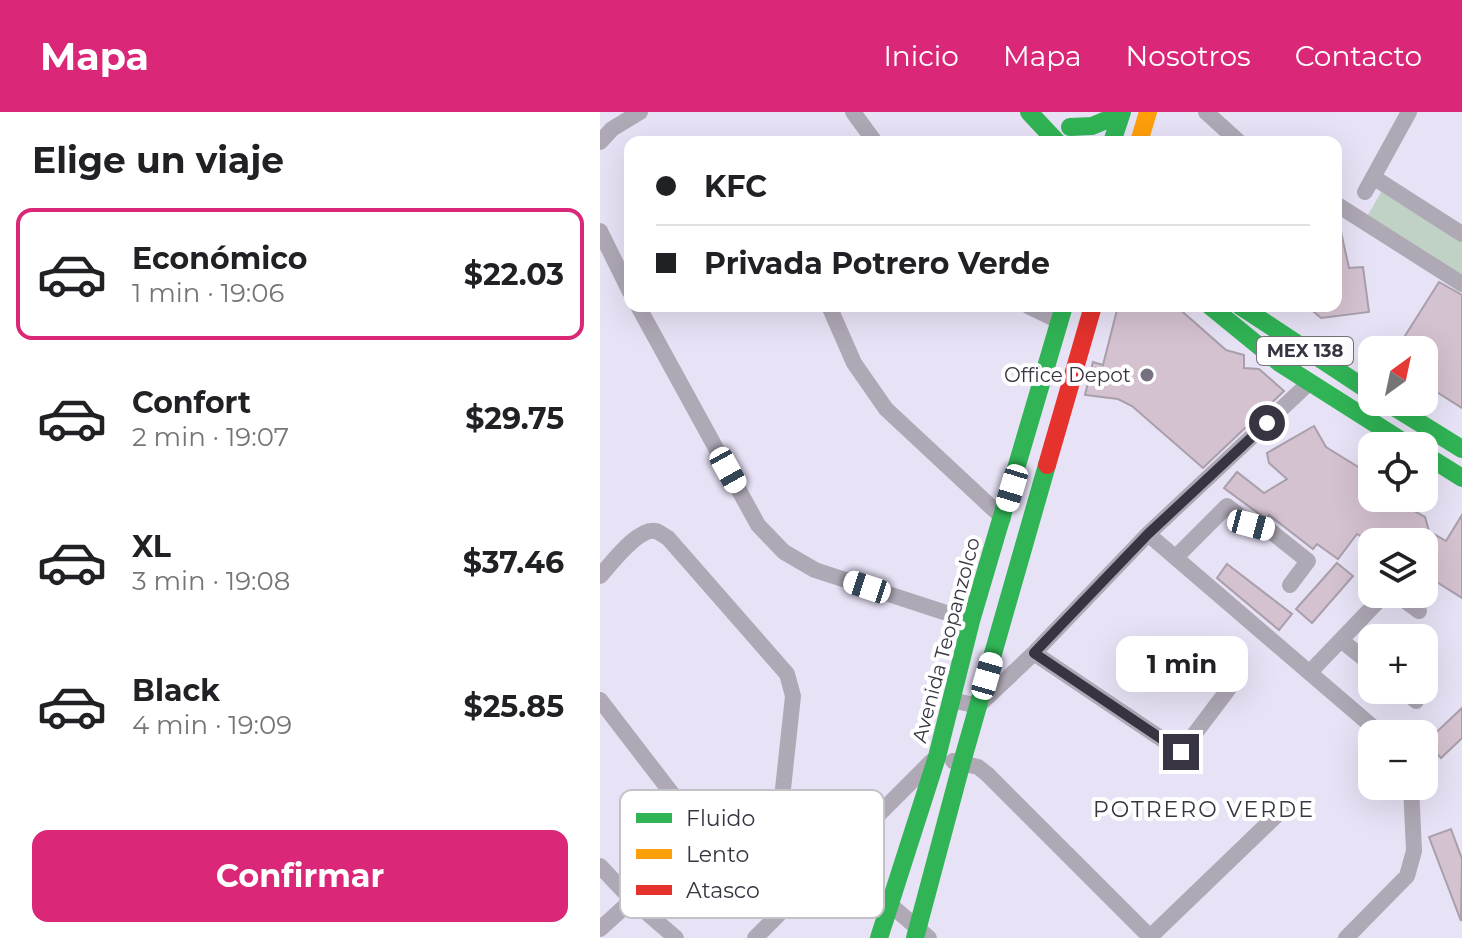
<!DOCTYPE html>
<html lang="es">
<head>
<meta charset="utf-8">
<style>
	:root { --surface:#fff; --page:#f6f6f6; --text:#202124; --muted:#757577; --line:#e0e0e0; --accent:#db2777 }
	body { margin:0; font-family:Montserrat,sans-serif; background:var(--page); color:var(--text); height:100vh; display:flex; flex-direction:column; font-size:30px; white-space:nowrap }
	* { box-sizing:border-box; margin:0 }
	p { font-size:26px; color:var(--muted) }
	.icon { flex:none; width:44px; height:44px; fill:none; stroke:currentColor; stroke-width:2; stroke-linecap:round; stroke-linejoin:round }
	.map { position:relative; flex:1; overflow:hidden }
	.panel { display:flex; flex-direction:column; background:var(--surface); width:600px }
	.panel>* { flex:none }
	.guide { position:absolute; left:24px; top:24px; width:718px; height:176px; border-radius:16px; box-shadow:0 8px 32px #0002; display:grid; align-content:center; height:176px; padding:0 32px; background:var(--surface) }
	.needle { width:52px; rotate:33deg }
	.fabs { position:absolute; left:758px; top:224px; display:grid; gap:16px }
	.fabs a { display:grid; place-items:center; width:80px; height:80px; border-radius:16px; background:var(--surface); box-shadow:0 8px 32px #0002; font-size:40px }
	.end { position:absolute; width:36px; height:36px; margin:-18px; border:10px solid #383442; background:#fff; box-shadow:0 0 0 4px #fff }
	.from { border-radius:50% }
	.bubble { position:absolute; height:56px; border-radius:16px; background:var(--surface); box-shadow:0 8px 32px #0002; font-size:26px; font-weight:700; line-height:56px; text-align:center }
	.car { position:absolute; width:24px; height:48px; margin:-24px -12px; border-radius:10px; box-shadow:0 0 6px 2px #0007; background:linear-gradient(#fff 24%,#345 0 40%,#fff 0 76%,#345 0 86%,#fff 0) }
	.guide b { display:flex; align-items:center; gap:28px; height:76px; font-size:30px }
	.guide b+b { border-top:2px solid var(--line) }
	.guide i { width:20px; height:20px; background:var(--text) }
	ul { padding:0; list-style:none }
	li { display:flex; align-items:center; gap:24px; height:132px; margin:0 16px 12px; padding:0 16px; border:4px solid transparent; border-radius:16px }
	li div { flex:1 }
	li b { display:block; font-size:30px }
	li em { font-style:normal; font-weight:700 }
	li.selected { border-color:var(--accent) }
	li>.icon { width:72px; height:72px; stroke-width:1.5 }
	h2 { padding:0 32px; font-size:36px; line-height:96px }
	.primary-button { display:flex; gap:16px; margin-top:auto; padding:16px 32px }
	.primary-button a { flex:1; height:92px; border-radius:16px; background:var(--accent); color:#fff; font-size:32px; font-weight:700; line-height:92px; text-align:center }
	header { display:flex; align-items:center; gap:48px; box-sizing:border-box; height:112px; padding:0 40px; background:var(--accent); color:#fff }
	header strong { font-size:38px }
	nav { display:flex; gap:44px; margin-inline-start:auto; font-size:28px }
	main { display:flex; flex:1; min-height:0 }
	.map>svg:first-child { display:block }
	.green { fill:#c0d2c6 }
	.building { fill:#d5c2d1; stroke:#a89faa; stroke-width:2 }
	.lines { fill:none; stroke-linecap:round; stroke-linejoin:round }
	.street { stroke:#afa8b5; stroke-width:16 }
	.fast { stroke:#30b455; stroke-width:18 }
	.slow { stroke:#ff9f0a; stroke-width:18 }
	.jam { stroke:#e5322d; stroke-width:18 }
	.route { stroke:#383442; stroke-width:10 }
	.poi-dot { fill:#767181; stroke:#fff; stroke-width:3 }
	.labels { text-anchor:middle; stroke-width:8; stroke-linejoin:round; paint-order:stroke }
	.shield { fill:#fff; stroke:#74717b; stroke-width:2 }
	.shield-label { font-size:18px; font-weight:bold; fill:#383442 }
	.poi-label { font-size:20px; fill:#383442; stroke:#fff; text-anchor:end }
	.street-label { font-size:20px; fill:#383442; stroke:#fff }
	.neighbourhood-label { font-size:22px; letter-spacing:2px; fill:#383442; stroke:#fff }
	.key { fill:#fff; stroke:#c3c2c6; stroke-width:2 }
	.key-label { font-size:22px; fill:#383442 }
</style>
</head>
<body>
<header>
<strong>Mapa</strong>
<nav><a>Inicio</a><a>Mapa</a><a>Nosotros</a><a>Contacto</a></nav>
</header>
<main>
<section class="panel">
<h2>Elige un viaje</h2>
<ul>
<li class="selected"><svg class="icon" aria-label="car" viewBox="0 0 24 24"><path d="M5 17H2v-5l4-1 3-4h7l3 4 3 1v5h-3M9 17h6M6 11h13"/><circle cx="7" cy="17" r="2"/><circle cx="17" cy="17" r="2"/></svg><div><b>Económico</b><p>1 min · 19:06</p></div><em>$22.03</em></li>
<li><svg class="icon" aria-label="car" viewBox="0 0 24 24"><path d="M5 17H2v-5l4-1 3-4h7l3 4 3 1v5h-3M9 17h6M6 11h13"/><circle cx="7" cy="17" r="2"/><circle cx="17" cy="17" r="2"/></svg><div><b>Confort</b><p>2 min · 19:07</p></div><em>$29.75</em></li>
<li><svg class="icon" aria-label="car" viewBox="0 0 24 24"><path d="M5 17H2v-5l4-1 3-4h7l3 4 3 1v5h-3M9 17h6M6 11h13"/><circle cx="7" cy="17" r="2"/><circle cx="17" cy="17" r="2"/></svg><div><b>XL</b><p>3 min · 19:08</p></div><em>$37.46</em></li>
<li><svg class="icon" aria-label="car" viewBox="0 0 24 24"><path d="M5 17H2v-5l4-1 3-4h7l3 4 3 1v5h-3M9 17h6M6 11h13"/><circle cx="7" cy="17" r="2"/><circle cx="17" cy="17" r="2"/></svg><div><b>Black</b><p>4 min · 19:09</p></div><em>$25.85</em></li>
</ul>
<div class="primary-button"><a>Confirmar</a></div>
</section>
<div class="map">
<svg width="862" height="826" viewBox="0 0 862 826">
	<rect width="100%" height="100%" fill="#e8e2f6"/>
	<path class="green" d="M 785,73 L 862,122 L 862,172 L 764,110 Z"/>
	<path class="building" d="M 741,120 L 749,156 L 763,155 L 769,200 L 721,206 L 707,194 L 736,194 L 736,121 Z
		M 839,170 L 862,183 L 862,296 L 824,272 L 824,238 L 796,238 Z
		M 518,194 L 576,194 L 626,238 L 644,243 L 644,256 L 659,257 L 684,279 L 603,356 L 532,294 L 518,287 L 485,283 L 493,250 L 503,253 Z
		M 714,314 L 726,335 L 768,361 L 768,380 L 772,386 L 791,397 L 807,395 L 825,405 L 829,419 L 846,429 L 862,403 L 862,486 L 824,462 L 824,430 L 770,430 L 757,422 L 738,447 L 717,432 L 713,437 L 669,403 L 667,406 L 662,404 L 624,376 L 637,360 L 664,381 L 687,367 L 669,351 L 667,341 Z
		M 737,451 L 753,464 L 712,511 L 696,497 Z
		M 627,452 L 692,502 L 679,518 L 617,466 Z
		M 862,596 L 862,626 L 841,646 L 826,630 Z
		M 851,717 L 862,747 L 861,809 L 829,725 Z"/>
	<g class="lines">
		<path class="street" d="M 253,0 L 275,30
			M 606,0 L 639,30
			M 0,30 L 12,17 L 40,0
			M 773,65 L 862,122
			M 765,80 L 809,0
			M 736,92 L 862,172
			M 0,119 L 30,180
			M 38,194 L 158,413 L 184,440 L 215,458 L 371,509
			M 229,194 L 254,251 L 286,297 L 403,406
			M 428,194 L 459,209
			M 548,422 L 781,622
			M 576,445 L 627,394 L 651,413 L 669,418 L 708,449 L 690,473
			M 0,464 C 11,452 38,415 56,419 C 61,421 64,424 68,426 L 187,562 L 193,584 L 172,779
			M 796,482 L 819,499
			M 742,529 L 772,553
			M 434,541 L 581,640 L 630,575 L 577,547 L 544,559
			M 711,559 L 785,482
			M 803,578 L 816,589
			M 0,588 L 140,770 L 157,771 L 177,783
			M 352,588 L 378,594 L 434,541 L 548,422 L 709,271
			M 353,649 L 378,655 L 387,662 L 550,825 L 681,699
			M 236,746 L 329,826
			M 0,754 L 32,788 L 76,826
			M 0,817 L 32,788
			M 155,826 L 332,649
			M 746,826 L 807,764 L 814,739 L 811,674"/>
		<path class="fast" d="M 429,0 L 457,30
			M 470,15 L 492,14 L 521,2
			M 512,30 L 522,0
			M 610,194 L 681,252 L 810,334
			M 640,194 L 772,281
			M 786,290 L 862,337
			M 824,342 L 862,366
			M 279,826 L 337,645 L 371,509 L 464,194
			M 315,826 L 362,650 L 447,353"/>
		<path class="slow" d="M 539,30 L 548,0"/>
		<path class="jam" d="M 447,353 L 493,194"/>
	</g>
	<g class="lines">
		<path class="route" d="M 581,640 L 434,541 L 548,422 L 667,311"/>
	</g>
	<circle class="poi-dot" cx="547" cy="263" r="8"/>
	<g class="labels">
		<rect class="shield" x="657" y="225" width="96" height="28" rx="6"/>
		<g class="shield-label">
			<text x="705" y="245">MEX 138</text>
		</g>
		<g class="poi-label">
			<text x="531" y="270">Office Depot</text>
		</g>
		<g class="street-label">
			<text transform="translate(346 528) rotate(-75)" y="7">Avenida Teopanzolco</text>
		</g>
		<g class="neighbourhood-label">
			<text x="604" y="705">POTRERO VERDE</text>
		</g>
	</g>
	<rect x="20" y="678" width="264" height="128" rx="12" class="key"/>
	<rect x="36" y="701" width="36" height="10" fill="#30b455"/>
	<rect x="36" y="737" width="36" height="10" fill="#ff9f0a"/>
	<rect x="36" y="773" width="36" height="10" fill="#e5322d"/>
	<g class="key-label">
		<text x="86" y="714">Fluido</text>
		<text x="86" y="750">Lento</text>
		<text x="86" y="786">Atasco</text>
	</g>
</svg>
<div class="fabs">
<a><svg class="needle" viewBox="-14 -14 28 28"><path d="M0-13l5 13h-10z" fill="#e53935"/><path d="M0 13l5-13h-10z" fill="#757577"/></svg></a>
<a><svg class="icon" aria-label="locate" viewBox="0 0 24 24"><circle cx="12" cy="12" r="6"/><path d="M12 2v4M12 18v4M2 12h4M18 12h4"/></svg></a>
<a><svg class="icon" aria-label="layers" viewBox="0 0 24 24"><path d="M12 4l9 5-9 5-9-5zM3 14l9 5 9-5"/></svg></a>
<a>+</a>
<a>−</a>
</div>
<i class="end from" style="left:667px;top:311px"></i>
<i class="end" style="left:581px;top:640px"></i>
<div class="bubble" style="left:516px;top:524px;width:132px">1 min</div>
<i class="car" style="left:128px;top:358px;rotate:151deg"></i>
<i class="car" style="left:412px;top:376px;rotate:197deg"></i>
<i class="car" style="left:651px;top:413px;rotate:105deg"></i>
<i class="car" style="left:267px;top:475px;rotate:288deg"></i>
<i class="car" style="left:387px;top:564px;rotate:16deg"></i>
<div class="guide">
<b><i class="from"></i>KFC</b>
<b><i></i>Privada Potrero Verde</b>
</div>
</div>
</main>
</body>
</html>
